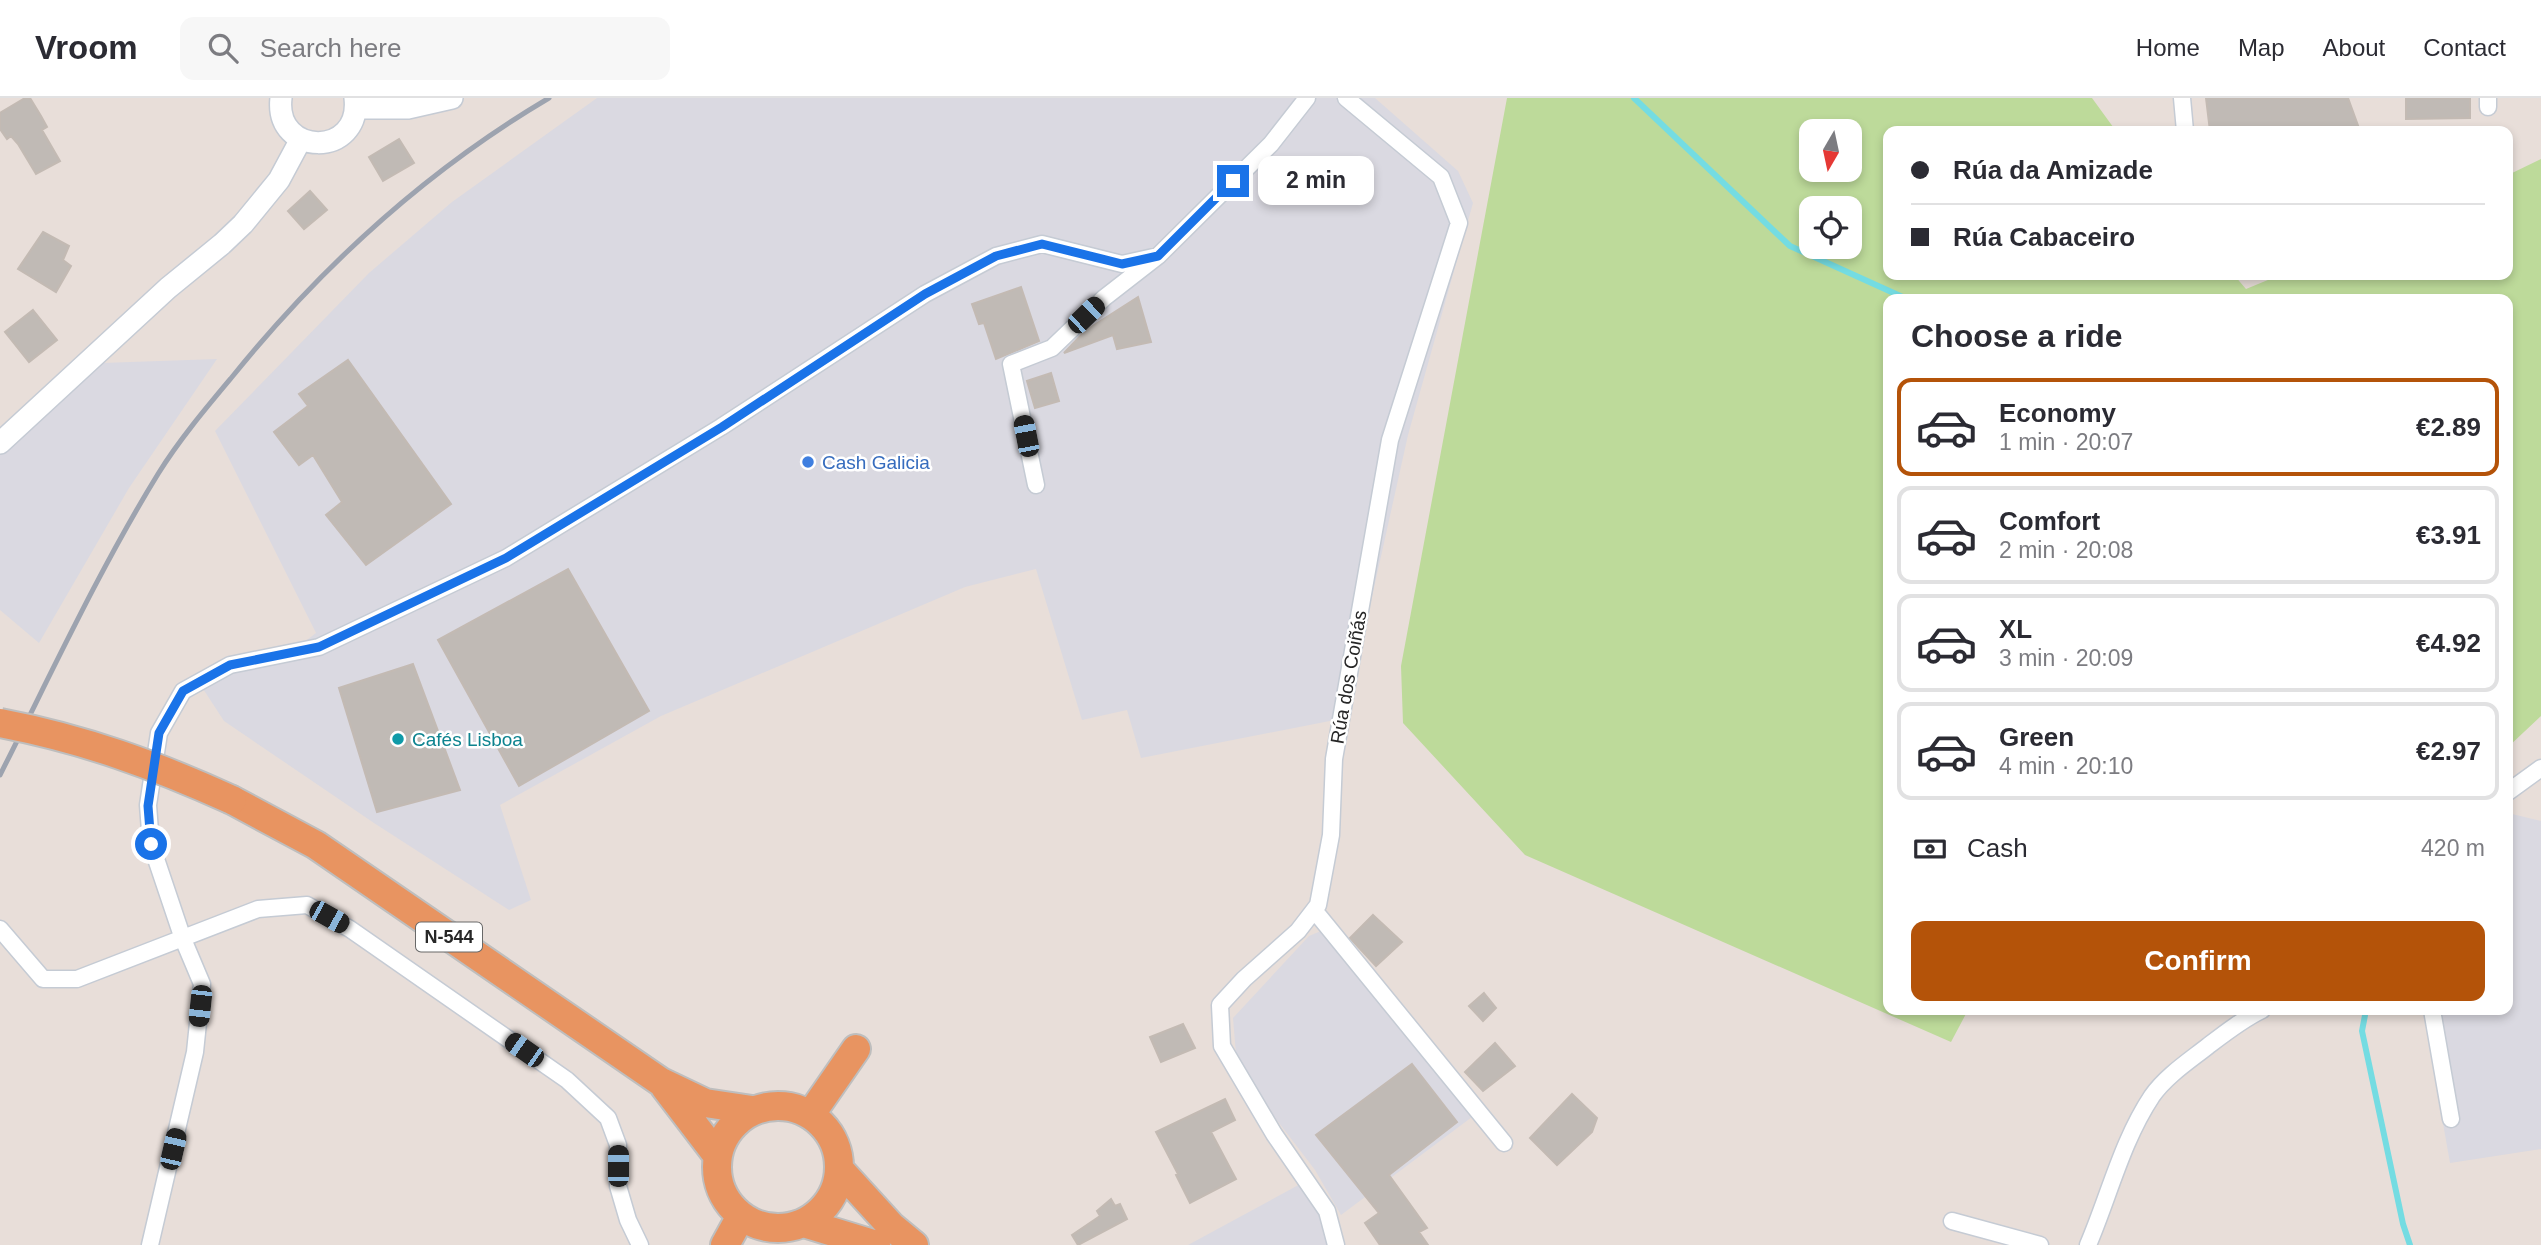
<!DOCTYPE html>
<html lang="en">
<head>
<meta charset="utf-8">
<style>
	:root { --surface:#fff; --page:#f7f7f7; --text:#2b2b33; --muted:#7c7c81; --line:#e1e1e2; --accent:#b45309 }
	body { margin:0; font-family:Arial,sans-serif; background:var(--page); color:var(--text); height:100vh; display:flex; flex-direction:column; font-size:26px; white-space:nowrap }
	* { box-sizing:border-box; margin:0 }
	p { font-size:23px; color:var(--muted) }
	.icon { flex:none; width:38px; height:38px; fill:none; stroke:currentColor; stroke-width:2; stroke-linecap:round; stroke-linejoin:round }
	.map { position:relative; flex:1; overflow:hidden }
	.details { position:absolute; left:1883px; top:196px; width:630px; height:721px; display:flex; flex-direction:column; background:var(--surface); border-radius:14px; box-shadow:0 4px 10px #0003 }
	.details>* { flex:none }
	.top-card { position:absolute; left:1883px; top:28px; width:630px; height:154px; border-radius:14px; box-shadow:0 4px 10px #0003; display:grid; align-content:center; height:154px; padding:0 28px; background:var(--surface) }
	.needle { width:46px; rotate:189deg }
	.fabs { position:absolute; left:1799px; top:21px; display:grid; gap:14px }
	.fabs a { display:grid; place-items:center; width:63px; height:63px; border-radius:14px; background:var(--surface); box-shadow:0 4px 10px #0003; font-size:35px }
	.end { position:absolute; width:32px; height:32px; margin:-16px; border:9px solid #1a73e8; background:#fff; box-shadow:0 0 0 4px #fff }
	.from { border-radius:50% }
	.bubble { position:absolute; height:49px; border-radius:14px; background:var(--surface); box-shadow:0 4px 10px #0003; font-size:23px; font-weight:600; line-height:49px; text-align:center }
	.car { position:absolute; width:21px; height:42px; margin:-21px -10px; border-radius:9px; box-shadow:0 0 5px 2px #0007; background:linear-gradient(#222 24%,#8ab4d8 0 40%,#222 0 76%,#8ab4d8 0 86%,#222 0) }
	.top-card b { display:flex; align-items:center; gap:24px; height:66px; font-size:26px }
	.top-card b+b { border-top:2px solid var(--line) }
	.top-card i { width:18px; height:18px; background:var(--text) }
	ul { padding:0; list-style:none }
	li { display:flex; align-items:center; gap:21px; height:98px; margin:0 14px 10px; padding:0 14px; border:4px solid var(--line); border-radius:14px }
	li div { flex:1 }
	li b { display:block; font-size:26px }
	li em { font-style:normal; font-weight:600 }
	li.current { border-color:var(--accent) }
	li>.icon { width:63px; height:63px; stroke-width:1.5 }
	h2 { padding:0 28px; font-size:32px; line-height:84px }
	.pay { display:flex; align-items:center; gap:18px; height:77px; padding:0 28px; font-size:26px }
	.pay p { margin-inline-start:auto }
	.button { display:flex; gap:14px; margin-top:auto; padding:14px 28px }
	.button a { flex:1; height:80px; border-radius:14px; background:var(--accent); color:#fff; font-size:28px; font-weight:600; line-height:80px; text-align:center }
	header { display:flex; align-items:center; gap:42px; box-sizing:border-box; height:98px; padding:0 35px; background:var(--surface); border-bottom:2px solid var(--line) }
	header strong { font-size:33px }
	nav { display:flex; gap:38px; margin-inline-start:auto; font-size:24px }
	.search { width:490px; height:63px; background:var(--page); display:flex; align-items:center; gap:18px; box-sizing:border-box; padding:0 24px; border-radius:14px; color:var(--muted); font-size:26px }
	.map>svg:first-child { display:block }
	.industrial { fill:#dad9e1 }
	.green { fill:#bdda9a; fill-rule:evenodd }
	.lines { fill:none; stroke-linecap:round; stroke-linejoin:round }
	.stream { stroke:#74dce2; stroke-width:6 }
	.building { fill:#c0bab5; stroke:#c3bab3; stroke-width:2 }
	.minor-casing { stroke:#c5cbd4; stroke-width:19 }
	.tertiary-casing { stroke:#c5cbd4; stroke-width:24 }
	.trunk-casing { stroke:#bebebe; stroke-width:32 }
	.minor { stroke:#fff; stroke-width:16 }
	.tertiary { stroke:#fff; stroke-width:21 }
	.trunk { stroke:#e89461; stroke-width:28 }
	.rail { stroke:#9da3af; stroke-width:5 }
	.trunk-bridge-casing { stroke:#bebebe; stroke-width:32; stroke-linecap:butt }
	.trunk-bridge { stroke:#e89461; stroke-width:28 }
	.route { stroke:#1a73e8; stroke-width:9 }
	.shop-dot { fill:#3f7fe0; stroke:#fff; stroke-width:2.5 }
	.culture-dot { fill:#0f9aa8; stroke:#fff; stroke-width:2.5 }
	.labels { text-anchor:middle; stroke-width:5; stroke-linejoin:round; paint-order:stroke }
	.shield { fill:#fff; stroke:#686868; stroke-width:2 }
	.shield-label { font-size:18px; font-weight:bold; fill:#272727 }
	.shop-label { font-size:19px; fill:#366cbe; stroke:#fff; text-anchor:start }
	.street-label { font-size:19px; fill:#272727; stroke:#fff }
	.culture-label { font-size:19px; fill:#0d838f; stroke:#fff; text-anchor:start }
</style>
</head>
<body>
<header>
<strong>Vroom</strong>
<div class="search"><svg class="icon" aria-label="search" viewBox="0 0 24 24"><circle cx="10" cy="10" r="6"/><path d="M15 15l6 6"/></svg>Search here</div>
<nav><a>Home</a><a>Map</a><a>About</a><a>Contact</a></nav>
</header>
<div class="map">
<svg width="2541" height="1147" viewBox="0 0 2541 1147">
	<rect width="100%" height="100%" fill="#e8ded9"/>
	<path class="industrial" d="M 597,0 L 1375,0 L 1458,73 L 1473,105 L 1408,337 L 1345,620 L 1141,660 L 1127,612 L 1082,622 L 1036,471 L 965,489 L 661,618 L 500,707 L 531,802 L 509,812 L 374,725 L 224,623 L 194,577 L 298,549 L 316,535 L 215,333 L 369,175 L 452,104 Z
		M 217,261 L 129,390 L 39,545 L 0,512 L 0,352 L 102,265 Z
		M 2508,715 L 2541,723 L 2541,1051 L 2450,1065 L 2423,912 L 2508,912 Z
		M 1321,833 L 1472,1019 L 1341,1117 L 1315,1072 L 1276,1021 L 1236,956 L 1233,920 L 1309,838 Z
		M 1304,1084 L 1324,1114 L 1332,1147 L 1188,1147 Z"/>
	<path class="green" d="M 1507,0 L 2092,0 L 2116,33 L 1888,33 L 1888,177 L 2234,177 L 2246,191 L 2280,177 L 2508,177 L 2508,77 L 2541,61 L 2541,618 L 2508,649 L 2508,201 L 1888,201 L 1888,912 L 1968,912 L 1951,944 L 1525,757 L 1403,625 L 1401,568 ZM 1811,33 L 1850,33 L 1850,72 L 1811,72 ZM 1811,110 L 1850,110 L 1850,149 L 1811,149 Z"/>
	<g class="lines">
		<path class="stream" d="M 1634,0 L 1790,148 L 1907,201
			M 2366,912 L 2362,933 L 2403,1126 L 2410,1147"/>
	</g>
	<path class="building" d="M 25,0 L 30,0 L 41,18 L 47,29 L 42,32 L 60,63 L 36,76 L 18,46 L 11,38 L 7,41 L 0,31 L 0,15 Z
		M 2206,0 L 2348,0 L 2360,33 L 2210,33 Z
		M 2406,0 L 2470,0 L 2470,20 L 2406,21 Z
		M 399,41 L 414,65 L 383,83 L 369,59 Z
		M 310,93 L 327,112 L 304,131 L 288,113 Z
		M 43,134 L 69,148 L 63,162 L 71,168 L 56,194 L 18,171 Z
		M 1021,189 L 1039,243 L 996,261 L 984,225 L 979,226 L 972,206 Z
		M 1138,199 L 1151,244 L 1117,251 L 1113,237 L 1064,255 L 1085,233 Z
		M 33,212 L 57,242 L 29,264 L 5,234 Z
		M 348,262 L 451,406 L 366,467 L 326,417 L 342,404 L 313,357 L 299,367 L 274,334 L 308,308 L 299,296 Z
		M 1051,275 L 1059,303 L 1035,310 L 1027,283 Z
		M 568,471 L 649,613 L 519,688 L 438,542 Z
		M 413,566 L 460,692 L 377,714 L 339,590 Z
		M 1373,817 L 1402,844 L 1376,868 L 1350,840 Z
		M 1484,895 L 1496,910 L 1483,923 L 1469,908 Z
		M 1183,926 L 1195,950 L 1161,964 L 1150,939 Z
		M 1495,945 L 1515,968 L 1483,993 L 1465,974 Z
		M 1412,966 L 1457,1024 L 1389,1077 L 1427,1130 L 1419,1134 L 1428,1147 L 1380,1147 L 1365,1125 L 1379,1115 L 1316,1037 Z
		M 1572,996 L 1597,1020 L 1592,1034 L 1557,1067 L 1530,1040 Z
		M 1225,1001 L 1235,1022 L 1211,1034 L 1236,1081 L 1190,1105 L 1176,1077 L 1178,1076 L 1156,1034 Z
		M 1111,1101 L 1115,1108 L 1120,1106 L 1127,1121 L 1078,1147 L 1072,1137 L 1100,1118 L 1097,1113 Z"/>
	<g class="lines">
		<g class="minor-casing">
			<path id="minor" d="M 2182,0 L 2185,33
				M 2488,9 L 2488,0
				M 1036,387 L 1011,266 L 1052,250 L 1104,200 L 1158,158 L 1271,46 L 1307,0
				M 2508,694 L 2541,670
				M 1314,812 L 1504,1045
				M 0,831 L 43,881 L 77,881 L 258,811 L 307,807 L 350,831 L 567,982 L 608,1020 L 618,1047 L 618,1088 L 628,1122 L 640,1147
				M 2432,912 L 2451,1021
				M 1952,1123 L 2040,1147
				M 150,1147 L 195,954 L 202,886 L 183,841 L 151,746 L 148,707 L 159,635 L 183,593 L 230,567 L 319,549 L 506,460 L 721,329 L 925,196 L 996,158 L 1042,146 L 1122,166 L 1158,158
				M 1336,1147 L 1327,1113 L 1274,1036 L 1222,948 L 1220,907 L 1244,881 L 1298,833 L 1318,807 L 1331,737 L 1334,661 L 1390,342 L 1459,125 L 1441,79 L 1346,0
				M 2088,1147 C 2109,1098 2122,1043 2152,998 C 2166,978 2189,963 2208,948 C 2225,935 2243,921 2262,912"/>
		</g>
		<g class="tertiary-casing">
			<path id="tertiary" d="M 281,0 C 274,59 362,60 355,0
				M 356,10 L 408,10 L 452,0
				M 0,345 L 168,190 L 222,146 L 243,126 L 279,82 L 301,41"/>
		</g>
		<g class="trunk-casing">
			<path id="trunk" d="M 232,702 L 316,747 L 661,984 L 705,1005 L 752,1012
				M 665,989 L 717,1057
				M717 1069a61 61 0 1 1 122 0a61 61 0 1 1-122 0Z
				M 811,1016 L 856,951
				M 839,1071 L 891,1128 L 914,1147
				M 804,1125 L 876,1147
				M 725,1147 L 741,1118"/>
		</g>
		<use href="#minor" class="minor"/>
		<use href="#tertiary" class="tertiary"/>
		<use href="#trunk" class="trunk"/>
		<path class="rail" d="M 0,677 C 51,576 99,472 158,376 C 179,342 206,310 232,279 C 321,169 427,72 549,0"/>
		<g class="trunk-bridge-casing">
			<path id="trunk-bridge" d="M 0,625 C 84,641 155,667 232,702"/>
		</g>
		<use href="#trunk-bridge" class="trunk-bridge"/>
	</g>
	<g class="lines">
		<path class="route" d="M 151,746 L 148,708 L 159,635 L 183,593 L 230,567 L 319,549 L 506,460 L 722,329 L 925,196 L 996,158 L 1042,146 L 1122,166 L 1158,158 L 1233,83"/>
	</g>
	<circle class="shop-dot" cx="808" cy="364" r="7"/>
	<circle class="culture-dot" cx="398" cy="641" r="7"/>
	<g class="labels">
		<rect class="shield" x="416" y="824.5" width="66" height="29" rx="5"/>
		<g class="shield-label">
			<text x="449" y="845">N-544</text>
		</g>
		<g class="shop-label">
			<text x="822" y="371">Cash Galicia</text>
		</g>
		<g class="street-label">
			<text transform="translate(1348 579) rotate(-80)" y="7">Rúa dos Coiñás</text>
		</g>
		<g class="culture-label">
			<text x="412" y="648">Cafés Lisboa</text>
		</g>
	</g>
</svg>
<div class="fabs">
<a><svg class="needle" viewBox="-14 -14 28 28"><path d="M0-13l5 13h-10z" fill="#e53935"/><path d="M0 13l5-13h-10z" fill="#7c7c81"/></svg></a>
<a><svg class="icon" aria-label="locate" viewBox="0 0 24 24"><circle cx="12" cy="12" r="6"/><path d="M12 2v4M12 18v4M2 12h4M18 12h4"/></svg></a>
</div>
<i class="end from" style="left:151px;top:746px"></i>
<i class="end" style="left:1233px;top:83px"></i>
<div class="bubble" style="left:1258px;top:58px;width:116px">2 min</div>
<i class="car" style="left:1086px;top:217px;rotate:46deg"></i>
<i class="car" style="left:1026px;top:338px;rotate:349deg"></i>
<i class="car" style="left:329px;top:819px;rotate:119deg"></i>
<i class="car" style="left:200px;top:908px;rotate:186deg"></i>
<i class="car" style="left:524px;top:952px;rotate:305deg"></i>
<i class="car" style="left:173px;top:1051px;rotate:13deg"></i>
<i class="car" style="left:618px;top:1068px;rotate:0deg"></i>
<div class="top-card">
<b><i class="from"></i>Rúa da Amizade</b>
<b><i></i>Rúa Cabaceiro</b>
</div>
<section class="details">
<h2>Choose a ride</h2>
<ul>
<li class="current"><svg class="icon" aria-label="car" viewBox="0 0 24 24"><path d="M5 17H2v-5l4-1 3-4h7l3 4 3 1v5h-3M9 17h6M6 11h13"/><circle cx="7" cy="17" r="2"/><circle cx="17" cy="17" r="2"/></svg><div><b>Economy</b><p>1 min · 20:07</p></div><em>€2.89</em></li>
<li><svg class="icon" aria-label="car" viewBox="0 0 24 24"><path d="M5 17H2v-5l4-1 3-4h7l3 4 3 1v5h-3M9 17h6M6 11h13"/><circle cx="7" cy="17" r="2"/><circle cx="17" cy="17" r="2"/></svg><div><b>Comfort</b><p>2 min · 20:08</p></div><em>€3.91</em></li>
<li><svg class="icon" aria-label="car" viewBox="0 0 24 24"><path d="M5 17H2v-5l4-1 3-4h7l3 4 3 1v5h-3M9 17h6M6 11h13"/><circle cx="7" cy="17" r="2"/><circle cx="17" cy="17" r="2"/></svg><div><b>XL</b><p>3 min · 20:09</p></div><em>€4.92</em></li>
<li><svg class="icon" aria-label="car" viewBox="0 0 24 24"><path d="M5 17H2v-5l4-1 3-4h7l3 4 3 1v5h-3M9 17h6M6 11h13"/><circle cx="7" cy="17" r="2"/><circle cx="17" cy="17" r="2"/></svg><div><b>Green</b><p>4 min · 20:10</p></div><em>€2.97</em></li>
</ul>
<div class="pay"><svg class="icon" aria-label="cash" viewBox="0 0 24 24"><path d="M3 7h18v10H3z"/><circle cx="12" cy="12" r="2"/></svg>Cash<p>420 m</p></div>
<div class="button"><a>Confirm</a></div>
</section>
</div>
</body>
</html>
